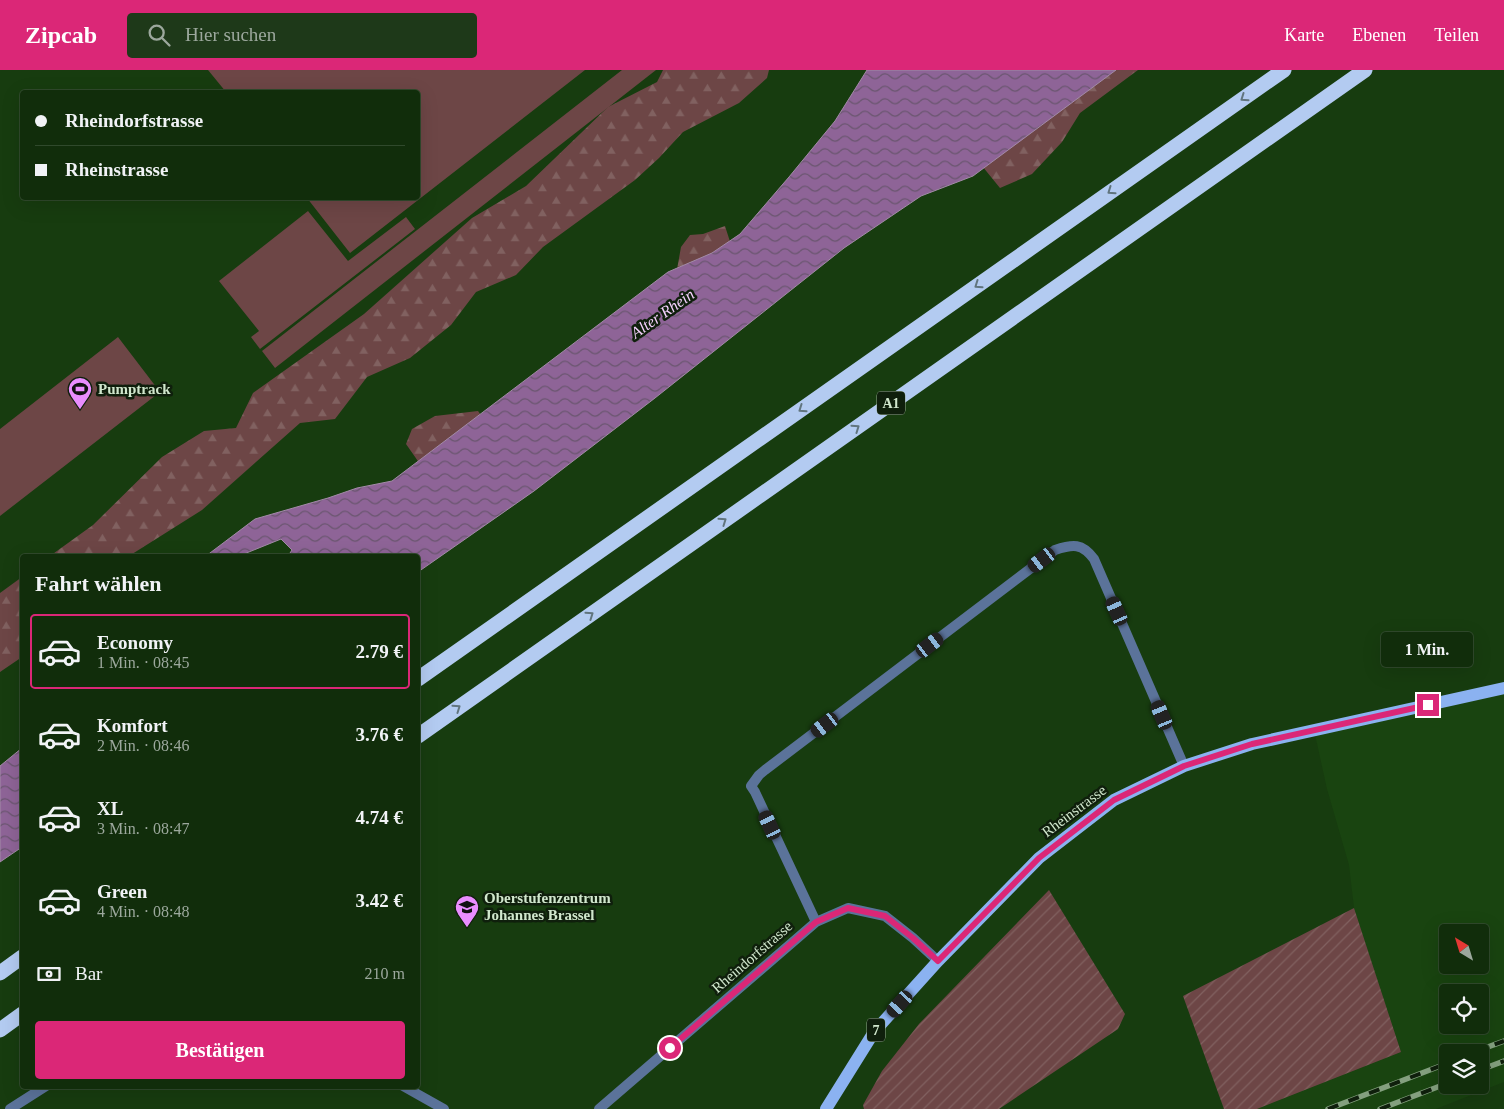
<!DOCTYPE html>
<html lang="de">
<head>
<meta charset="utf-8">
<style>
	:root { --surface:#112d0b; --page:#1e3919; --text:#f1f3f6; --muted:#9ca89d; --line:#30492c; --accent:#db2777 }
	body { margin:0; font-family:Georgia,serif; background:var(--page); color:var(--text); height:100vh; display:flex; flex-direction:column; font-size:19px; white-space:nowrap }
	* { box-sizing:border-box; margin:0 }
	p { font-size:16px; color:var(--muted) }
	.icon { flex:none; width:28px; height:28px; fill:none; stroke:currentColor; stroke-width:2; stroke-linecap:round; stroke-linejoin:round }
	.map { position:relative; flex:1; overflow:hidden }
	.sheet { position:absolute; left:20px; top:484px; width:400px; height:535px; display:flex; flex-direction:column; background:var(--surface); border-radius:5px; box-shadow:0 5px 20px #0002,0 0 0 1px var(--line) }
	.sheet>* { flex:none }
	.banner { position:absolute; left:20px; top:20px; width:400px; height:110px; border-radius:5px; box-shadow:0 5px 20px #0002,0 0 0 1px var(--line); display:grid; align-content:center; height:110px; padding:0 15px; background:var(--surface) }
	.needle { width:32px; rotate:322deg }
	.controls { position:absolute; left:1439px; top:854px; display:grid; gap:10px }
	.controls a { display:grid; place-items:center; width:50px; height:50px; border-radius:5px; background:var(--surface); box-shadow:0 5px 20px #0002,0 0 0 1px var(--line); font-size:25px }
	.end { position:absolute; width:22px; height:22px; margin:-11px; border:6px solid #db2777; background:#fff; box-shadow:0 0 0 2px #fff }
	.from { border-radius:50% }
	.bubble { position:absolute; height:35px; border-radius:5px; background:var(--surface); box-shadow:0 5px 20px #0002,0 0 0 1px var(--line); font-size:16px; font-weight:800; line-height:35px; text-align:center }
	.car { position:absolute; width:15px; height:30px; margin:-15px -8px; border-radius:6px; box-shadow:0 0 4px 1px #0007; background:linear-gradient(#222 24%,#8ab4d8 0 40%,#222 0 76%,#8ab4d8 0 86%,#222 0) }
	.banner b { display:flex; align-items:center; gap:18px; height:48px; font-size:19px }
	.banner b+b { border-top:1px solid var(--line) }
	.banner i { width:12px; height:12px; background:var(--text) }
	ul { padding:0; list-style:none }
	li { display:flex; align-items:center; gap:15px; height:75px; margin:0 10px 8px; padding:0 5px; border:2px solid transparent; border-radius:5px }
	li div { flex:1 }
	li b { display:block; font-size:19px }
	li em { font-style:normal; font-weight:800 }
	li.on { border-color:var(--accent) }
	li>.icon { width:45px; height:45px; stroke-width:1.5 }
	h2 { padding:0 15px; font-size:22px; line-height:60px }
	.pay { display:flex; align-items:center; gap:12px; height:55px; padding:0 15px; font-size:19px }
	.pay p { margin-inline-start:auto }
	.primary-button { display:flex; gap:10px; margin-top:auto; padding:10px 15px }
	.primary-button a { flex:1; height:58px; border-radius:5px; background:var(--accent); color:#fff; font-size:20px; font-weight:800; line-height:58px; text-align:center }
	header { display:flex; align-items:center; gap:30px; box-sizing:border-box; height:70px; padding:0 25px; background:var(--accent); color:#fff }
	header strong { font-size:24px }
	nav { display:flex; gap:28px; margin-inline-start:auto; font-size:18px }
	.search { width:350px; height:45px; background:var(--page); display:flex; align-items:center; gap:12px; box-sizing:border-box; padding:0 18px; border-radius:5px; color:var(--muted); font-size:19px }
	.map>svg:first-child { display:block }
	.built { fill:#194410; fill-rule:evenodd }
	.forest { fill:url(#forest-firs) }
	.garden { fill:url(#garden-furrows) }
	.pitch { fill:#6d4646 }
	.water { fill:url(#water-waves); stroke:#a28ba7 }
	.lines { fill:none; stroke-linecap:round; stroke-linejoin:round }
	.minor { stroke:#5b739a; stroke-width:10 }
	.primary { stroke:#8bb2f1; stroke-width:12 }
	.motorway { stroke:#b3cbf1; stroke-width:15 }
	.rail-casing { stroke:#84a07f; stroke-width:5.5 }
	.rail { stroke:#0f1f0c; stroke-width:4; stroke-dasharray:11; stroke-linecap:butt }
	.oneway { stroke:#61757e }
	.route { stroke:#db2777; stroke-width:6 }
	.labels { text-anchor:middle; stroke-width:5; stroke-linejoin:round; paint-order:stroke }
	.shield { fill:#0f1f0c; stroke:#97ab93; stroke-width:1 }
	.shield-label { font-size:14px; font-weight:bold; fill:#d1e7cd }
	.poi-label { font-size:15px; font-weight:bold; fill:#d1e7cd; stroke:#0f1f0c; text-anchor:start }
	.street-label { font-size:15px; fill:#d1e7cd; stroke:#0f1f0c }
	.water-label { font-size:16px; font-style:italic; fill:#f7d2ff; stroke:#0f1f0c }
</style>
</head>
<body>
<header>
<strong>Zipcab</strong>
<div class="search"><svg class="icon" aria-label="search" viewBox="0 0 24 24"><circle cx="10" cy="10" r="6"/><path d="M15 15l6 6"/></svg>Hier suchen</div>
<nav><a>Karte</a><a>Ebenen</a><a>Teilen</a></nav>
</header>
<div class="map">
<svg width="1504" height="1039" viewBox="0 0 1504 1039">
	<defs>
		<pattern id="forest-firs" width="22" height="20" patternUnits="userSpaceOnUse" patternTransform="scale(1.25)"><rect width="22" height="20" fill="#6d4646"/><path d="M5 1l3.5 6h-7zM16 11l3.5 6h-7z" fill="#816160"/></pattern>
		<pattern id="garden-furrows" width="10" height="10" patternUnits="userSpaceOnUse" patternTransform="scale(1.25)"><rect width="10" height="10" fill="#6d4646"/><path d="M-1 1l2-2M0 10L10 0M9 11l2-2" fill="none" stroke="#816160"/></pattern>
		<pattern id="water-waves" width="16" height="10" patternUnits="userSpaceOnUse" patternTransform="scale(1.25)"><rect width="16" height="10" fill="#8e6497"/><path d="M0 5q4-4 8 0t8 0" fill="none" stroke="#6a566f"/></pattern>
	</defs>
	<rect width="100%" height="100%" fill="#173c0f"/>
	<path class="built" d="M 1504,618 L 1504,1012 L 1436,1039 L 1257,1039 L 1401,982 L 1354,838 L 1349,795 L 1327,719 L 1314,660 ZM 1448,862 L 1480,862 L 1480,895 L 1448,895 ZM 1448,922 L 1480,922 L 1480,955 L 1448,955 ZM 1448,982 L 1480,982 L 1480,1015 L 1448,1015 Z"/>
	<path class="forest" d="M 663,0 L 769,0 L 767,8 L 739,33 L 683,62 L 659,88 L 635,110 L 543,177 L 516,205 L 476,222 L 451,255 L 410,288 L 367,307 L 335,349 L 300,353 L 202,440 L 129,486 L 50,486 L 93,455 L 162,387 L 204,361 L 236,358 L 253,323 L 364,244 L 472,148 L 526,116 L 608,37 L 657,12 Z
		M 904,0 L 1138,0 L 1080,43 L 1062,72 L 1032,104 L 1000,118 Z
		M 725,156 L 741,206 L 676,205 L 681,177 L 690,165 L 703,164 Z
		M 478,341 L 495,365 L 434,414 L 406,374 L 412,359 L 435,346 Z
		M 22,507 L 22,587 L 0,602 L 0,523 Z"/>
	<path class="garden" d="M 1049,820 L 1125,944 L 1118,959 L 999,1039 L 864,1039 L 863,1035 L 882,1001 L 919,954 Z
		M 1354,838 L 1401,982 L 1257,1039 L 1224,1039 L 1183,926 Z"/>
	<path class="pitch" d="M 208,0 L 585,0 L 350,183 L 307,128 L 418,128 L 418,22 L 226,22 Z
		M 622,0 L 656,0 L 275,298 L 262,281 Z
		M 308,141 L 348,191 L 406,147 L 415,159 L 260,279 L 251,267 L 259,261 L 219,211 Z
		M 118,267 L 160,322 L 0,446 L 0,359 Z"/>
	<path class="water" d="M 867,0 L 1116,0 L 973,106 L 921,126 L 844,178 L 655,328 L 534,421 L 418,502 L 418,486 L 288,486 L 292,480 L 281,469 L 239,486 L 206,486 L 255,449 L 328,428 L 357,418 L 392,411 L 668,202 L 712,183 L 740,164 L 789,107 L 835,51 Z
		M 22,678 L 22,777 L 0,792 L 0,696 Z"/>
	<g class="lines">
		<path class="minor" d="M 816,852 L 755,722 L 751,716 L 759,705 L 765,700 L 1055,480 C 1073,474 1082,473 1094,489 L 1184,696
			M 403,1016 L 444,1039
			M 10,1039 L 46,1016
			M 599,1039 L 816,852 L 848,838 L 885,846 L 913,868 L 938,891"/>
		<path class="primary" d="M 826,1039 L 874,962 L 938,891 L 1039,788 L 1114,730 L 1184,696 L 1252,674 L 1504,618"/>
		<path class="motorway" d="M 418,609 L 1284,0
			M 418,666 L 1365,0
			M 0,903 L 22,887
			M 0,960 L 22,944"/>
		<g class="rail-casing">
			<path id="rail" d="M 1474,982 L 1504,971
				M 1480,1000 L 1504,991
				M 1328,1039 L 1448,993
				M 1380,1039 L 1448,1013"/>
		</g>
		<use href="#rail" class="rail"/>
	</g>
	<defs><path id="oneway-chevron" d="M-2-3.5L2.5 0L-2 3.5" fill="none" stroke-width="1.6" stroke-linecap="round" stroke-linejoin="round" transform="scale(1.25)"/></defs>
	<g class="oneway">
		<use href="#oneway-chevron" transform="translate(1244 28) rotate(145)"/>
		<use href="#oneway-chevron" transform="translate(1111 121) rotate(145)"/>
		<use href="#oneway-chevron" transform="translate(978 215) rotate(145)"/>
		<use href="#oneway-chevron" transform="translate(802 339) rotate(145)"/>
		<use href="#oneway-chevron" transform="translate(856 358) rotate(-35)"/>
		<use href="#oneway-chevron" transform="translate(723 451) rotate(-35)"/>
		<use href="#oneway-chevron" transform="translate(590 545) rotate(-35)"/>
		<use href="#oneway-chevron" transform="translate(457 638) rotate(-35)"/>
	</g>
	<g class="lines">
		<path class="route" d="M 670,978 L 816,852 L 848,838 L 885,846 L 913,868 L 938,891 L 1039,788 L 1114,730 L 1184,696 L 1252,674 L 1428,635"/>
	</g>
	<defs>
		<g id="stadium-pin" transform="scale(1.25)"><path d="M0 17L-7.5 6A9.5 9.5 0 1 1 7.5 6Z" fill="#e98dfe" stroke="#0f1f0c"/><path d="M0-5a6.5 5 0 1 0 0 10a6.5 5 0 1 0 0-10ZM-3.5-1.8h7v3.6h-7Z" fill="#111"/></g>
		<g id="school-pin" transform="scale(1.25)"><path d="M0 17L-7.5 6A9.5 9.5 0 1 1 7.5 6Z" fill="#e98dfe" stroke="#0f1f0c"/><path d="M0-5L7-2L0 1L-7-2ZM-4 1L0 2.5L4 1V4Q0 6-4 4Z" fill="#111"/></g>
	</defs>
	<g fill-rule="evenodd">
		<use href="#stadium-pin" x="80" y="319"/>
		<use href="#school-pin" x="467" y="837"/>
	</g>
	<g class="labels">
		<g class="shield">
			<rect x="877" y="321.5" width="28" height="23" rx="4"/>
			<rect x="867" y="948.5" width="18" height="23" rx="4"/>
		</g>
		<g class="shield-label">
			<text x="891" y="338">A1</text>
			<text x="876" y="965">7</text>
		</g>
		<g class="poi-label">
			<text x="98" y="324">Pumptrack</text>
			<text x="484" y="833">Oberstufenzentrum<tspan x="484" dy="17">Johannes Brassel</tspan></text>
		</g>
		<g class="street-label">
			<text transform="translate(1074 741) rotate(-37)" y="5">Rheinstrasse</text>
			<text transform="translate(752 887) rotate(-41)" y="5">Rheindorfstrasse</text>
		</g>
		<g class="water-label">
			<text transform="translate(662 243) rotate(-35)" y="6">Alter Rhein</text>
		</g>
	</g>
</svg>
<div class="controls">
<a><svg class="needle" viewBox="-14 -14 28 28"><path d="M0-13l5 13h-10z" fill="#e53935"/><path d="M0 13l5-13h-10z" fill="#9ca89d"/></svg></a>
<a><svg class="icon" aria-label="locate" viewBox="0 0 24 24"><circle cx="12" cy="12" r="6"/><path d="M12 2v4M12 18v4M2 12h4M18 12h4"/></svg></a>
<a><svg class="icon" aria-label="layers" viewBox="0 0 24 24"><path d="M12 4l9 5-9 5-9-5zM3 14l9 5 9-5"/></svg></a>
</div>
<i class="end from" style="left:670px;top:978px"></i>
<i class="end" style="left:1428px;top:635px"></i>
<div class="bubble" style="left:1381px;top:562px;width:92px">1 Min.</div>
<i class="car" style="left:1042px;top:490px;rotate:233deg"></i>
<i class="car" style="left:1117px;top:541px;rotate:336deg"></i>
<i class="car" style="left:930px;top:575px;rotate:53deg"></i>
<i class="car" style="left:1162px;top:645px;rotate:337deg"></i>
<i class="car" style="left:825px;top:655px;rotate:233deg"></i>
<i class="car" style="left:770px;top:755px;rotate:335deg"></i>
<i class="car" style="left:900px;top:934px;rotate:222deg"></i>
<div class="banner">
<b><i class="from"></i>Rheindorfstrasse</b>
<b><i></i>Rheinstrasse</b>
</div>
<section class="sheet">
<h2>Fahrt wählen</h2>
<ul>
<li class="on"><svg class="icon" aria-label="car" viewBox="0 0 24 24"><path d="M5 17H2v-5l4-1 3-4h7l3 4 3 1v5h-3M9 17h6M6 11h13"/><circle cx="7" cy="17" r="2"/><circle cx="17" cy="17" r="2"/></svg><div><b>Economy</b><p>1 Min. · 08:45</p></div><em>2.79 €</em></li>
<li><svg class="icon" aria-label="car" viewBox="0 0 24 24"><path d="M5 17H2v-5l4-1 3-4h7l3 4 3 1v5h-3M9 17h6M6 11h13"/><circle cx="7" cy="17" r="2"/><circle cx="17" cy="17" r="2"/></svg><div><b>Komfort</b><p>2 Min. · 08:46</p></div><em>3.76 €</em></li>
<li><svg class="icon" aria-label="car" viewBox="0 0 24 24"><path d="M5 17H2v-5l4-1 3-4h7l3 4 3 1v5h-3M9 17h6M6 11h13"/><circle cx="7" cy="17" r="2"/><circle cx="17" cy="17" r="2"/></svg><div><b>XL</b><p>3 Min. · 08:47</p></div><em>4.74 €</em></li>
<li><svg class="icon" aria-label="car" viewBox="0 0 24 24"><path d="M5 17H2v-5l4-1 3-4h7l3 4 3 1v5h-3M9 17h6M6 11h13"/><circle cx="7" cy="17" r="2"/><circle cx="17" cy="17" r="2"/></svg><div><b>Green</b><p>4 Min. · 08:48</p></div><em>3.42 €</em></li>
</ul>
<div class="pay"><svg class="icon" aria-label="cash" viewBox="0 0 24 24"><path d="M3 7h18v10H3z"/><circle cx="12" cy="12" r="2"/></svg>Bar<p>210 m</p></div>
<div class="primary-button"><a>Bestätigen</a></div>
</section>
</div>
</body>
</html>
